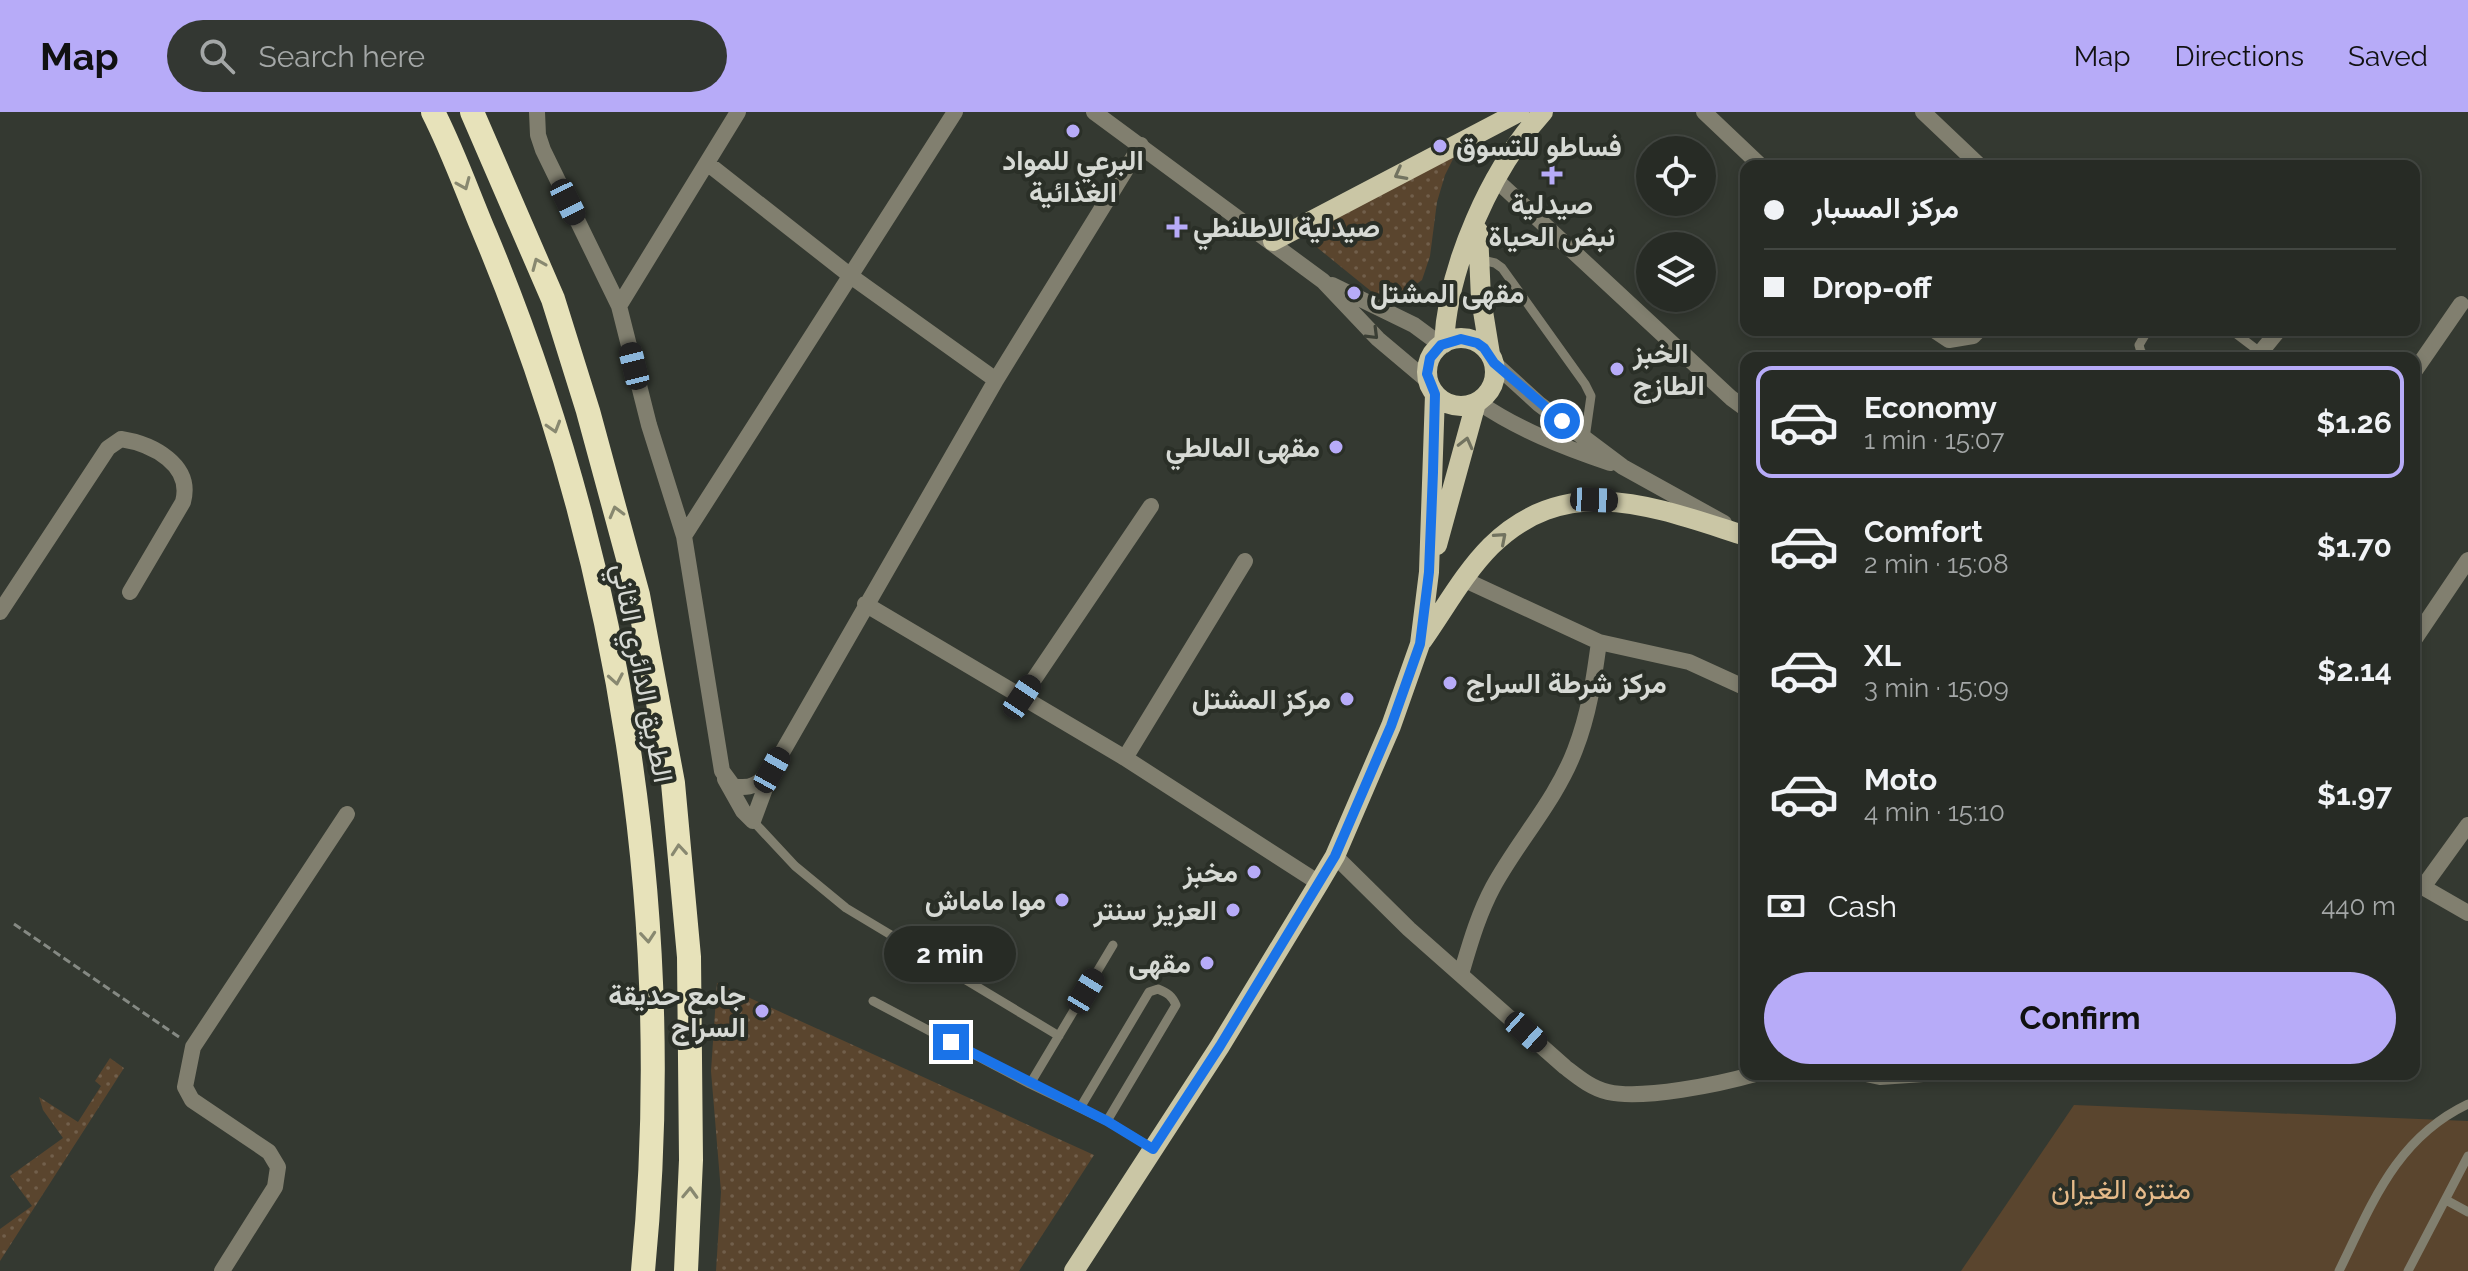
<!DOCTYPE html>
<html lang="en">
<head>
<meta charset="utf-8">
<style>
	:root { --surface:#272b25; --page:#333732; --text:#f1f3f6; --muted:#a4a7a7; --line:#434742; --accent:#b7abf8 }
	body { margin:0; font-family:Raleway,Vazirmatn,sans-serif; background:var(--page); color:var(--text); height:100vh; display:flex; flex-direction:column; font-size:30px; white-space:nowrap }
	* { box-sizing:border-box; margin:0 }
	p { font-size:26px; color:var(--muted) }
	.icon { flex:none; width:44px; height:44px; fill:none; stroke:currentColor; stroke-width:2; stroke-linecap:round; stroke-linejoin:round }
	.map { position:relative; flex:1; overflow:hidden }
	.drawer { position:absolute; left:1740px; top:240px; width:680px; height:728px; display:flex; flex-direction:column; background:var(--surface); border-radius:16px; box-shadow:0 4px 12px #0003,0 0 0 2px var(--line) }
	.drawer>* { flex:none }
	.top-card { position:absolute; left:1740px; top:48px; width:680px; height:176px; border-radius:16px; box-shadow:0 4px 12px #0003,0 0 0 2px var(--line); display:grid; align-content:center; height:176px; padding:0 24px; background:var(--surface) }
	.buttons { position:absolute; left:1636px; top:24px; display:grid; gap:16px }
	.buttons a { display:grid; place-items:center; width:80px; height:80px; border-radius:50%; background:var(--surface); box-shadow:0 4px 12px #0003,0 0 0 2px var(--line); font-size:40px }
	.end { position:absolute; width:36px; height:36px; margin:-18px; border:10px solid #1a73e8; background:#fff; box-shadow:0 0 0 4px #fff }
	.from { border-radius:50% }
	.bubble { position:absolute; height:56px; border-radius:28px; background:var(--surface); box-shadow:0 4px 12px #0003,0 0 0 2px var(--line); font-size:26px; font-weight:700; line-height:56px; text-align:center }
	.car { position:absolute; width:24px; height:48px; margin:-24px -12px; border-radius:10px; box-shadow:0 0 6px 2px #0007; background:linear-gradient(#222 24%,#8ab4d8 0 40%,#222 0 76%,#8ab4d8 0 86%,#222 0) }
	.top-card b { display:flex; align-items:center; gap:28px; height:76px; font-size:30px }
	.top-card b+b { border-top:2px solid var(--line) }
	.top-card i { width:20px; height:20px; background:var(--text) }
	ul { padding:14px 0 0; list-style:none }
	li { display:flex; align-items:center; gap:24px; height:112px; margin:0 16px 12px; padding:0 8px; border:4px solid transparent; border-radius:16px }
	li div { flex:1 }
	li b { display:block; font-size:30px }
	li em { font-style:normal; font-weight:700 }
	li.selected { border-color:var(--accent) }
	li>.icon { width:72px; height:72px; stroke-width:1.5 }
	.pay { display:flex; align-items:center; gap:20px; height:88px; padding:0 24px; font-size:30px }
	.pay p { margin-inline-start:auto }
	.primary-button { display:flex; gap:16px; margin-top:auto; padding:16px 24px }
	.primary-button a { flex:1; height:92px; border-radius:48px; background:var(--accent); color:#111; font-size:32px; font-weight:700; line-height:92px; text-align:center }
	header { display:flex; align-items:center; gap:48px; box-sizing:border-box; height:112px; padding:0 40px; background:var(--accent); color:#111 }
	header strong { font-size:38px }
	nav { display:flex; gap:44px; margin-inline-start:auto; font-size:28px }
	.search { width:560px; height:72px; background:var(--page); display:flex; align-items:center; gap:20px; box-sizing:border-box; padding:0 28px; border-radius:44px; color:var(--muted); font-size:30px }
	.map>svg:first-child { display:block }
	.green { fill:#5a452e }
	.garden { fill:url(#garden-dots) }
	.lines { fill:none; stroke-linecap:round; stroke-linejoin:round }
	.path { stroke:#858983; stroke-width:3; stroke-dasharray:8 4; stroke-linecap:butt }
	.service { stroke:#817f6f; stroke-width:9 }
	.minor { stroke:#817f6f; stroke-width:16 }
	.tertiary { stroke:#817f6f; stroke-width:16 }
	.primary { stroke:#cac6a5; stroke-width:20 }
	.motorway { stroke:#e7e2ba; stroke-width:24 }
	.oneway { stroke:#727360 }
	.oneway2 { stroke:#888870 }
	.oneway3 { stroke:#3b3f35 }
	.route { stroke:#1a73e8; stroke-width:10 }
	.poi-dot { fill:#b7abf8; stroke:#2a2f27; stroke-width:3 }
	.labels { text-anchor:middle; stroke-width:8; stroke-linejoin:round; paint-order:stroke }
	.poi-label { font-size:28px; font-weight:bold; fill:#d7dad5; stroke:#2a2f27; text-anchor:end }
	.street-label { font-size:28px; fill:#d7dad5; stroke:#2a2f27 }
	.park-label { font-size:28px; fill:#e7bb8a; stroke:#2a2f27 }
</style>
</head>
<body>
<header>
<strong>Map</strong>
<div class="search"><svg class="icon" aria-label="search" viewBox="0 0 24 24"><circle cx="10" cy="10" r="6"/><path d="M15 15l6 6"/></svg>Search here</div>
<nav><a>Map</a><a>Directions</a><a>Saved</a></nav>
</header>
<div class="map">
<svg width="2468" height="1159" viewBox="0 0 2468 1159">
	<defs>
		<pattern id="garden-dots" width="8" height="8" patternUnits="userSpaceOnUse" patternTransform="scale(2)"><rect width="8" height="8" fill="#5a452e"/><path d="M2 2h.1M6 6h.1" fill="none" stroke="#715f4b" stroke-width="1.8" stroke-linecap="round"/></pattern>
	</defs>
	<rect width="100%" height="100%" fill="#343931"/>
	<path class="green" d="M 2074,993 L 2468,1009 L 2468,1159 L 1961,1159 Z"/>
	<path class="garden" d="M 1458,37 L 1445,63 L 1437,90 L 1430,144 L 1422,168 L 1400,184 L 1377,184 L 1298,120 Z
		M 717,871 L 1094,1043 L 1019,1159 L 716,1159 L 721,1080 L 711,959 Z
		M 110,946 L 124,956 L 0,1149 L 0,1117 L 32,1094 L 10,1064 L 63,1026 L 43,998 L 39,985 L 78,1010 L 101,974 L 95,969 Z"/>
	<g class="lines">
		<path class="path" d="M 14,812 L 179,925"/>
		<path class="service" d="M 1478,147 L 1495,151 L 1502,156 L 1585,272 L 1591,284 L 1585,326
			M 2148,218 L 2139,233 L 2141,240 L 2149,246
			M 2231,218 L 2260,240
			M 753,709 L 795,754 L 846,796 L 1059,924
			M 873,889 L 1030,972 L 1107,1009 L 1153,1037
			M 1030,972 L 1113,833
			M 1080,996 L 1149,880 L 1158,877 C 1168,881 1172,884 1176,893 L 1107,1009
			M 2446,1088 L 2468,1100
			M 2339,1159 C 2372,1092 2396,1026 2468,992
			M 2408,1159 L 2468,1044"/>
		<path class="minor" d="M 537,0 L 538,23 L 543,38 L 619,194 L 649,313 L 684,424 L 722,659 L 733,674 C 752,678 759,671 772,658 L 996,268 L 1141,33
			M 1704,0 L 1761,54
			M 1923,0 L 1980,54
			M 707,51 L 852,165 L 996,268
			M 1494,66 L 1731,286 L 1746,297
			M 619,194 L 738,0
			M 1934,218 L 1949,228 L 1973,224 L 1979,218
			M 2256,246 L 2278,219
			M 2414,260 L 2461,192
			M 684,424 L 955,0
			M 1465,468 L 1599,530 L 1689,550 L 1746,576
			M 865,492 L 1125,646 L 1319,771
			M 0,500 L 108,336 L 121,327 C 153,332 193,353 183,390 L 130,480
			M 2414,528 L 2468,448
			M 1022,585 L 1151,394
			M 1125,646 L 1245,449
			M 725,667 L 743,699 L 753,709 L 770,663
			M 1335,744 L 1409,817 L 1565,955 C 1578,965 1591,976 1608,980 C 1643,988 1720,972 1755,962
			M 2423,775 L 2468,713
			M 1461,862 C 1470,832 1478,803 1493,775 C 1518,729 1556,688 1575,638 C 1589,602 1594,567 1599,530
			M 1866,962 L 1880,965 L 1923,962
			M 222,1159 L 275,1075 L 278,1055 L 269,1040 L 192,988 L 185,975 L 193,935 L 347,702"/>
		<path class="tertiary" d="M 1094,0 L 1323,169 L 1378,227 L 1429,270
			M 1332,173 L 1414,213 L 1441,233
			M 1494,251 L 1539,292 L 1623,355 L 1724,411
			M 1478,290 C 1519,318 1563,335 1610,351
			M 2414,770 L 2468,801"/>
		<path class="primary" d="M 1478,119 L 1481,187 L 1490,242
			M 1273,129 L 1519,0
			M1427 260a34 34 0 1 1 68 0a34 34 0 1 1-68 0Z
			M 1444,231 C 1448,153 1491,57 1543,0
			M 1437,433 L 1476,291
			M 1422,529 C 1444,498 1464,461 1491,434 C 1568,358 1657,396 1746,424
			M 1074,1159 L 1220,934 L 1319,771 L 1335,744 L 1391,614 L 1420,532 L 1429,460 L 1435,282"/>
		<path class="motorway" d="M 433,0 C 453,39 468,82 485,122 C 621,447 677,809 643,1159
			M 472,0 L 553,187 L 588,299 L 638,483 L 673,671 L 689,845 L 691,1048 L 686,1159"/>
	</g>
	<defs><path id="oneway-chevron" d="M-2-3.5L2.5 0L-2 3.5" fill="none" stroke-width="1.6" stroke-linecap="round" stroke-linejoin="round" transform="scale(2)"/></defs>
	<g class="oneway">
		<use href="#oneway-chevron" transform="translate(1400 62) rotate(152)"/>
		<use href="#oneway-chevron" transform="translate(1466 331) rotate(-76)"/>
		<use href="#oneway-chevron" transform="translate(1501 426) rotate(-41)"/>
	</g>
	<g class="oneway2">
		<use href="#oneway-chevron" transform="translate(464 72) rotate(67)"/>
		<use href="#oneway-chevron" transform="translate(538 152) rotate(-113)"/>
		<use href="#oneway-chevron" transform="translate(554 315) rotate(73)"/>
		<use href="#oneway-chevron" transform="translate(616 400) rotate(-105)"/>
		<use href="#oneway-chevron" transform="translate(616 567) rotate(80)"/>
		<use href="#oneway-chevron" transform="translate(679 738) rotate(-95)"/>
		<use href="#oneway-chevron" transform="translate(648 825) rotate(85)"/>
		<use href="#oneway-chevron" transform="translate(690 1081) rotate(-88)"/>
	</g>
	<use class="oneway3" href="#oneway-chevron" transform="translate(1373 222) rotate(45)"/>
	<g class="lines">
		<path class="route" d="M 951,930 L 1107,1009 L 1153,1037 L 1220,934 L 1335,744 L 1391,614 L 1420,532 L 1429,460 L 1433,360 L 1435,282 L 1427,262 L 1430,246 L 1441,233 L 1461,227 L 1477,231 L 1484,236 L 1494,251 L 1562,309"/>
	</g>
	<g class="poi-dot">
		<circle cx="1073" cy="19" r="8"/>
		<circle cx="1440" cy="34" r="8"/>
		<path d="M1548 50h8v8h8v8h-8v8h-8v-8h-8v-8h8z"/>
		<path d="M1173 103h8v8h8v8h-8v8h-8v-8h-8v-8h8z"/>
		<circle cx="1354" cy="181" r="8"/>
		<circle cx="1617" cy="257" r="8"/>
		<circle cx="1336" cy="335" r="8"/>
		<circle cx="1450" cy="571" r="8"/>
		<circle cx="1347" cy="587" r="8"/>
		<circle cx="1254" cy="760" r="8"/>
		<circle cx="1062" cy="788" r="8"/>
		<circle cx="1233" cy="798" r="8"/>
		<circle cx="1207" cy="851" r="8"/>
		<circle cx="762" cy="899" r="8"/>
	</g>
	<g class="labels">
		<g class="poi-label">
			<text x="1456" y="44" text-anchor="start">فساطو للتسوق</text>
			<text x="1073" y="58" text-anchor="middle">البرعي للمواد<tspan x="1073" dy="32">الغذائية</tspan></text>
			<text x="1552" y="102" text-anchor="middle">صيدلية<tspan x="1552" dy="32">نبض الحياة</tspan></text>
			<text x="1193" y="125" text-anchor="start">صيدلية الاطلنطي</text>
			<text x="1370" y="191" text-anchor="start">مقهى المشتل</text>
			<text x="1633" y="251" text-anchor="start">الخبز<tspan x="1633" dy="32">الطازج</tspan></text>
			<text x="1320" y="345">مقهى المالطي</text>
			<text x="1466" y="581" text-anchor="start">مركز شرطة السراج</text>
			<text x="1331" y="597">مركز المشتل</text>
			<text x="1238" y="770">مخبز</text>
			<text x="1046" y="798">موا ماماش</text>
			<text x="1217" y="808">العزيز سنتر</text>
			<text x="1191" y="861">مقهى</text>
			<text x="746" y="893">جامع حديقة<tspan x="746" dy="32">السراج</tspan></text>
		</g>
		<g class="street-label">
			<text transform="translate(643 561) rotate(79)" y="10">الطريق الدائري الثاني</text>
		</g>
		<g class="park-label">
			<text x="2121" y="1087">منتزه الغيران</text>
		</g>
	</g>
</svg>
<div class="buttons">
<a><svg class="icon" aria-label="locate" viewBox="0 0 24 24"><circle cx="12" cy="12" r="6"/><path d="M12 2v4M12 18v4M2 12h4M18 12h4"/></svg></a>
<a><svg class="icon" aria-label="layers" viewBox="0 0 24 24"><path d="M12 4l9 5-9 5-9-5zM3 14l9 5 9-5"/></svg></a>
</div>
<i class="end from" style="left:1562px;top:309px"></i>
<i class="end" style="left:951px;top:930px"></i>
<div class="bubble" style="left:884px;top:814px;width:132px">2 min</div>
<i class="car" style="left:568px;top:90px;rotate:154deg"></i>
<i class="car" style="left:634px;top:254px;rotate:346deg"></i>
<i class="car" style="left:1594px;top:388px;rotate:92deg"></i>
<i class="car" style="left:1022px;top:585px;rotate:34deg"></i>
<i class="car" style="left:772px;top:658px;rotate:29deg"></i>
<i class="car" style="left:1086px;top:879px;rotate:31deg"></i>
<i class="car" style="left:1526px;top:920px;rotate:132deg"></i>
<div class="top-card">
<b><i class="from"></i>مركز المسبار</b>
<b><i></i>Drop-off</b>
</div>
<section class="drawer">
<ul>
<li class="selected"><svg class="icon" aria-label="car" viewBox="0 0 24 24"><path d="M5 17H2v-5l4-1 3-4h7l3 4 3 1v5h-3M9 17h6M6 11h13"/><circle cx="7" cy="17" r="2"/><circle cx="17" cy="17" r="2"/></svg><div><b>Economy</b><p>1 min · 15:07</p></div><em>$1.26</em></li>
<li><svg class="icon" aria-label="car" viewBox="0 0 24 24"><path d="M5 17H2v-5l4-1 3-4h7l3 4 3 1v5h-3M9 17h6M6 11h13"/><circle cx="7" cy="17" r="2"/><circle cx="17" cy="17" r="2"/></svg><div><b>Comfort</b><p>2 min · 15:08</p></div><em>$1.70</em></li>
<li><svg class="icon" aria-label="car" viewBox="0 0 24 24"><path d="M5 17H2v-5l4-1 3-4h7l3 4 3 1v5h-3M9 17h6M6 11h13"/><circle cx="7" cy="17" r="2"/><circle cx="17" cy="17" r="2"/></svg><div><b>XL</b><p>3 min · 15:09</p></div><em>$2.14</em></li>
<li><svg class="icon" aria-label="car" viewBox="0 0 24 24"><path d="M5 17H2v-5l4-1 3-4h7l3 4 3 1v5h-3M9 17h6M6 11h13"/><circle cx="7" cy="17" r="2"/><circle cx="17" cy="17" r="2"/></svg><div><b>Moto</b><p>4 min · 15:10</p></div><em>$1.97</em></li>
</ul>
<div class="pay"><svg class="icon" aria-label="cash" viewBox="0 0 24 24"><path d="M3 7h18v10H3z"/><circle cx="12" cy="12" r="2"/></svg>Cash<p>440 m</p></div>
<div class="primary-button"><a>Confirm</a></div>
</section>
</div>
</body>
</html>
